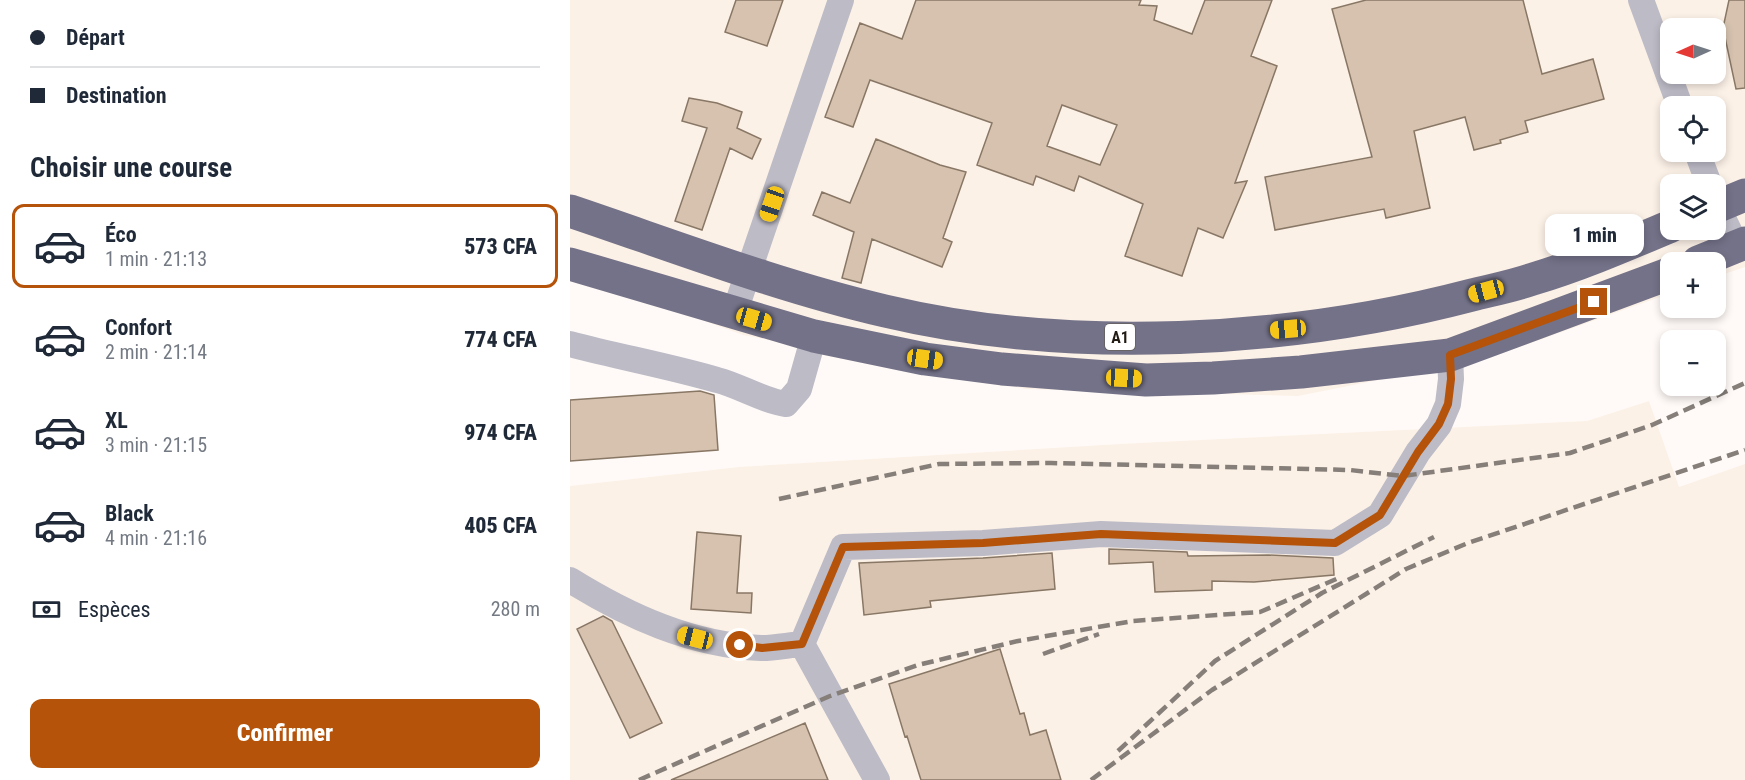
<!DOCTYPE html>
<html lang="fr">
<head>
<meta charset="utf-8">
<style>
	:root { --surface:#fff; --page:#f2f2f3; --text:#1f2937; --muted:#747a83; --line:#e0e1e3; --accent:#b45309 }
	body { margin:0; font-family:"Roboto Condensed",sans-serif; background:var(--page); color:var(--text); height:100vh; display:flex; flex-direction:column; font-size:22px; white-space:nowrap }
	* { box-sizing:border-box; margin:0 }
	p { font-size:20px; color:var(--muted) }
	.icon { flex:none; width:33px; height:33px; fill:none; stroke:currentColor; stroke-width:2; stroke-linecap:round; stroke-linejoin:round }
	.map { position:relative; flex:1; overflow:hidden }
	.drawer { display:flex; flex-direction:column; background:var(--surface); width:570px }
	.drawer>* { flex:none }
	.banner { display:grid; align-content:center; height:132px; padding:0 30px; background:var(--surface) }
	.needle { width:39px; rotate:267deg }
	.tools { position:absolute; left:1090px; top:18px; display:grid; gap:12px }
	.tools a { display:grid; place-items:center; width:66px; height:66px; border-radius:12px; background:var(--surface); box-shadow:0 3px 9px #0003; font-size:30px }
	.end { position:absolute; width:27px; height:27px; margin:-14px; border:8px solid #b45309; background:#fff; box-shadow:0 0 0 3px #fff }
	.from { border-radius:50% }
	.bubble { position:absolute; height:42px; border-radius:12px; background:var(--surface); box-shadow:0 3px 9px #0003; font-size:20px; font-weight:800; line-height:42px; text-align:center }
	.car { position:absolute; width:18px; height:36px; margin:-18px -9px; border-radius:8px; box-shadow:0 0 4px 2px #0007; background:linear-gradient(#f5c518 24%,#345 0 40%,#f5c518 0 76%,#345 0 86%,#f5c518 0) }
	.banner b { display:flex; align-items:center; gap:21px; height:57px; font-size:22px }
	.banner b+b { border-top:2px solid var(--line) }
	.banner i { width:15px; height:15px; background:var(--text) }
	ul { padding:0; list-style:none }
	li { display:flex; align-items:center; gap:18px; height:84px; margin:0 12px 9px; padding:0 18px; border:3px solid transparent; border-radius:12px }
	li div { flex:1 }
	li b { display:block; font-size:22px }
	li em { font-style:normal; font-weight:800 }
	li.active { border-color:var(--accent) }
	li>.icon { width:54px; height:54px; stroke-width:1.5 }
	h2 { padding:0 30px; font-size:27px; line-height:72px }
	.pay { display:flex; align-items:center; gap:15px; height:66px; padding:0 30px; font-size:22px }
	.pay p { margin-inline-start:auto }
	.button { display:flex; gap:12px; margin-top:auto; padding:12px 30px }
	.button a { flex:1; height:69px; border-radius:12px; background:var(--accent); color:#fff; font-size:24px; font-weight:800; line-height:69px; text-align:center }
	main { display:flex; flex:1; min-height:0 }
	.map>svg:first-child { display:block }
	.built { fill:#fcf1e7; fill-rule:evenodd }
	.building { fill:#d6c2af; stroke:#897765; stroke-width:1.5; fill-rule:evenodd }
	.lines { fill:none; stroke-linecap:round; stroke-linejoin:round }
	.minor { stroke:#bcbbc6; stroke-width:26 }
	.highway { stroke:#747288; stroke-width:33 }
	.rail { stroke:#857e79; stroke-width:4.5; stroke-dasharray:12 6; stroke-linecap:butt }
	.route { stroke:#b45309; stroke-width:8 }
	.labels { text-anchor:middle; stroke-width:6; stroke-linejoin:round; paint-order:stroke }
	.shield { fill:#fff; stroke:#645f5a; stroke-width:1.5 }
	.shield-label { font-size:16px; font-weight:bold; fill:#221b14 }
</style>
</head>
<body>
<main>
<section class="drawer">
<div class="banner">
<b><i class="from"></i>Départ</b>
<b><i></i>Destination</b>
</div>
<h2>Choisir une course</h2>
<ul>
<li class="active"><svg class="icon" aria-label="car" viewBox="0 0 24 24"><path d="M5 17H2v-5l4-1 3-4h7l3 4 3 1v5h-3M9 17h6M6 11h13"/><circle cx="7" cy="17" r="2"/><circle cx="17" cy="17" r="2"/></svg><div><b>Éco</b><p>1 min · 21:13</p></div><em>573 CFA</em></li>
<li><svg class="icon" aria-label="car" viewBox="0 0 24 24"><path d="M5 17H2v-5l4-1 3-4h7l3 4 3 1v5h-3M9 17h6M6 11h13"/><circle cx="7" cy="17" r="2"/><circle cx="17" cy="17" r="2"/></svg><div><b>Confort</b><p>2 min · 21:14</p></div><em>774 CFA</em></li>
<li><svg class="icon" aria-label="car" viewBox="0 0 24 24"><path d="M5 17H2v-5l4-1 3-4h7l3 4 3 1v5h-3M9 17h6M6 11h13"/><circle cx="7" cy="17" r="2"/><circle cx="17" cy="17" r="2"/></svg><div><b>XL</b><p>3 min · 21:15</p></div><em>974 CFA</em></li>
<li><svg class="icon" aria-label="car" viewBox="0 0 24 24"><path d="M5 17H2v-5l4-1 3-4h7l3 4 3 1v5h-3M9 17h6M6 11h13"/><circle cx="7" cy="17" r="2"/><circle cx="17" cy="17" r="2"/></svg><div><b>Black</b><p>4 min · 21:16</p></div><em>405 CFA</em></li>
</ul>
<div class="pay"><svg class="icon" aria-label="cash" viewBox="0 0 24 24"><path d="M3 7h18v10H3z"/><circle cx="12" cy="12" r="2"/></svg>Espèces<p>280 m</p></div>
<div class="button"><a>Confirmer</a></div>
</section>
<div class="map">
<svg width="1175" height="780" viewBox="0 0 1175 780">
	<rect width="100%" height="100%" fill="#fffaf7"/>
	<path class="built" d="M 0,0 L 1175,0 L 1175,267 L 1146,277 L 1146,262 L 1101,262 L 1101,293 L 919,358 L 728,396 L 456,389 L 173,335 L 0,272 ZM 1101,28 L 1146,28 L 1146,74 L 1101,74 ZM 1101,106 L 1146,106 L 1146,152 L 1101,152 ZM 1101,184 L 1146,184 L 1146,230 L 1101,230 Z
		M 1079,401 L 1109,487 L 1175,464 L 1175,780 L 0,780 L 0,486 L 169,467 L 550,444 L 1017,421 Z"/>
	<path class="building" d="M 166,0 L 213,0 L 197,46 L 155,32 Z
		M 346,0 L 571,0 L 569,5 L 587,6 L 584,20 L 622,34 L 635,0 L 702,0 L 681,56 L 707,66 L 665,183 L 677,181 L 653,238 L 628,228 L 612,276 L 555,256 L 573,204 L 509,176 L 504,191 L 466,176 L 463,185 L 407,165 L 422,123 L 300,80 L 283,127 L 255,117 L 290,23 L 332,39 ZM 492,105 L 547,125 L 530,165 L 477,146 Z
		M 796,0 L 953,0 L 972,74 L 1023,59 L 1034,99 L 955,121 L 958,132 L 930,140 L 931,143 L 904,150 L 895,117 L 844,131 L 860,208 L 816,218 L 814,209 L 705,230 L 695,177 L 802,157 L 762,9 Z
		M 1159,0 L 1175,0 L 1175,88 L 1166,89 L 1153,28 Z
		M 119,98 L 147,103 L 172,112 L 167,128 L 191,139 L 182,159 L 160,148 L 132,230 L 105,221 L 137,128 L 112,121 Z
		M 306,139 L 370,165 L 396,172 L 373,238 L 382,242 L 372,267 L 302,239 L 291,283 L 272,278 L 284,232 L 243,215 L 252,192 L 280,203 Z
		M 130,391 L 144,395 L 148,450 L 0,461 L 0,400 Z
		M 127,532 L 171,536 L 167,593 L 182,593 L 181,613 L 121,609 Z
		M 539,549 L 617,552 L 618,556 L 699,555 L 763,558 L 764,575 L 684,582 L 642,581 L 642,590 L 585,592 L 583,562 L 539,564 Z
		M 482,553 L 485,589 L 360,601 L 361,607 L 294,615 L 289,563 L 413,558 Z
		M 33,616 L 42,621 L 92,723 L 60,738 L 7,629 Z
		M 430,649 L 450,714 L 454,713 L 460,735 L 476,730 L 491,780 L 351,780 L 337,736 L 335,737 L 319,684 Z
		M 235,723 L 258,780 L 101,780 Z"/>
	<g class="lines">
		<path class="minor" d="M 1071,0 L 1110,106
			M 1127,152 L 1139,184
			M 1146,204 L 1167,247
			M 164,314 L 271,0
			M 0,344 C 49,357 99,366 147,380 C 171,386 193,401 216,404 L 229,389 L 244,336
			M 0,580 C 58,616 121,645 191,648 C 204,648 219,645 232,644 L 273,547 L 413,543 L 531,534 L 765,543 L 810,515 L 848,452 L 869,425 L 878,404 L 881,379 L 880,355
			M 232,644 L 307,780"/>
		<path class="highway" d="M 1146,207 L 1175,195
			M 0,211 C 104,246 208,286 315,311 C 500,355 719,343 902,295 C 922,290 943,286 963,279 C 1010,265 1056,245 1101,226
			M 1128,262 L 1175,243
			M 0,264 L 244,336 L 355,359 L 432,369 L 576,380 L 643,378 L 731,372 L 880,355 L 1101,273"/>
		<path class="rail" d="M 209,499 L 369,464 L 481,463 L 780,470 L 833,476 L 1000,453 L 1082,425 L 1175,383
			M 473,654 L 529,634
			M 548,751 L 645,661 L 752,593 L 864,537
			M 69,780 L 260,696 L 348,665 L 448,641 L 563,621 L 690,612 L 771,577
			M 521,780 L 642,690 L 836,569 L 898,543 L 1175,450"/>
	</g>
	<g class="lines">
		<path class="route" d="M 170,645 L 192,648 L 232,644 L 273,547 L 413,543 L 531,534 L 765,543 L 810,515 L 848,452 L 869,424 L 878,404 L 881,379 L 880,355 L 1024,302"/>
	</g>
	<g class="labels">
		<rect class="shield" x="535" y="324" width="30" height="26" rx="4.5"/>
		<g class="shield-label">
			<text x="550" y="343">A1</text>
		</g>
	</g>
</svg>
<div class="tools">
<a><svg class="needle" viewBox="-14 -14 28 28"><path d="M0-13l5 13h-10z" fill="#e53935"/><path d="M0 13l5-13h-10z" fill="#747a83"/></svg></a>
<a><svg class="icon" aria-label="locate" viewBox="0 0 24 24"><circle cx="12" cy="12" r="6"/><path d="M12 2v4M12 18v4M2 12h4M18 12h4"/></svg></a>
<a><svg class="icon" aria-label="layers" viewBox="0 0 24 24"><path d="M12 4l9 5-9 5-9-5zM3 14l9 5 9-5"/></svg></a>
<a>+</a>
<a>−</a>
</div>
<i class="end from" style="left:170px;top:645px"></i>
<i class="end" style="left:1024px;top:302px"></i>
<div class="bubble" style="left:975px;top:214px;width:99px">1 min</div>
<i class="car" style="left:202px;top:204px;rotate:199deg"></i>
<i class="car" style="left:916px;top:291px;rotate:255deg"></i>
<i class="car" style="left:184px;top:319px;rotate:106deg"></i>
<i class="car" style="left:718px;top:329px;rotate:265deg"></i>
<i class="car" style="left:355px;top:359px;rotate:98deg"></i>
<i class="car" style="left:554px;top:378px;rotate:93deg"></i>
<i class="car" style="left:125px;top:638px;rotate:284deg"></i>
</div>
</main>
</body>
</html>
